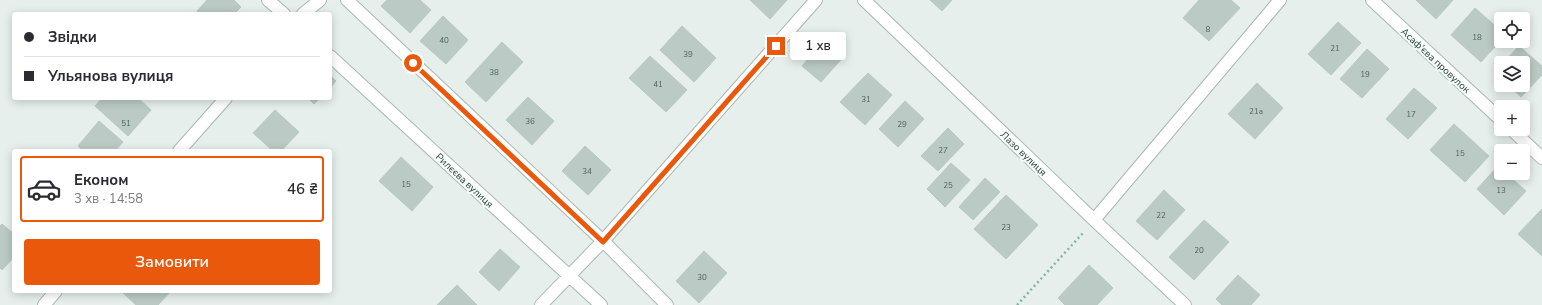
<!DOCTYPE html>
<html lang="uk">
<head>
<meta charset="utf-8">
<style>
	:root { --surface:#fff; --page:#f2f2f3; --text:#2b2b33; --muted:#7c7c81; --line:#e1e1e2; --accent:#ea580c }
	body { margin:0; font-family:"Nunito Sans",sans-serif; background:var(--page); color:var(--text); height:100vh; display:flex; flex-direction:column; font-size:15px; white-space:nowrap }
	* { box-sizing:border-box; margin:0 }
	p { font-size:13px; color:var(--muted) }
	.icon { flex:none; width:22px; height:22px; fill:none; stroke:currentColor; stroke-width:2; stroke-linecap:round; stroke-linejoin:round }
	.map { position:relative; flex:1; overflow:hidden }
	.panel { position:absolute; left:12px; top:149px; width:320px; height:144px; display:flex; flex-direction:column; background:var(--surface); border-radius:4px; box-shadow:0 2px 10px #0003 }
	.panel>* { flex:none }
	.guide { position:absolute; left:12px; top:12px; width:320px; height:88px; border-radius:4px; box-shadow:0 2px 10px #0003; display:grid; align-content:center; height:88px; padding:0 12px; background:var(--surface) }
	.tools { position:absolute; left:1494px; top:12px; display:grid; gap:8px }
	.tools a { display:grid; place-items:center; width:36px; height:36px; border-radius:4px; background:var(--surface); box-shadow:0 2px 10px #0003; font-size:20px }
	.end { position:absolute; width:18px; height:18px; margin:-9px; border:5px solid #ea580c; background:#fff; box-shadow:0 0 0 2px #fff }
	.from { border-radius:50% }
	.bubble { position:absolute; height:28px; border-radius:4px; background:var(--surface); box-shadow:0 2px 10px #0003; font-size:13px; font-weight:600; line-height:28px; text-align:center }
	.guide b { display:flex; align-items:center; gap:14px; height:38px; font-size:15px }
	.guide b+b { border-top:1px solid var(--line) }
	.guide i { width:10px; height:10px; background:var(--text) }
	ul { padding:7px 0 0; list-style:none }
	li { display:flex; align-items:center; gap:12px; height:66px; margin:0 8px 6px; padding:0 4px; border:2px solid transparent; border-radius:4px }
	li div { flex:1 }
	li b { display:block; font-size:15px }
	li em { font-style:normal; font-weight:600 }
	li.on { border-color:var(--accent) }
	li>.icon { width:36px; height:36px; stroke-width:1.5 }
	.action { display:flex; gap:8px; margin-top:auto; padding:8px 12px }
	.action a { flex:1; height:46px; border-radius:4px; background:var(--accent); color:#fff; font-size:16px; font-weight:600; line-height:46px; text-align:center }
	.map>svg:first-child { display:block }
	.building { fill:#bbcac4; stroke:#b8c9c2 }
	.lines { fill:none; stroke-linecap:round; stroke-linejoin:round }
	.minor-casing { stroke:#a8b8b2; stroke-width:14 }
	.path { stroke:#86b3a5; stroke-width:2.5; stroke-dasharray:2 3; stroke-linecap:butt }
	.minor { stroke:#fff; stroke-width:12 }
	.route { stroke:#ea580c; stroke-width:5 }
	.labels { text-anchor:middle; stroke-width:4; stroke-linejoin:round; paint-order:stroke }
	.number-label { font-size:8px; fill:#4a645c }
	.street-label { font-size:10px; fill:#24423a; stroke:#f7fbf9 }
</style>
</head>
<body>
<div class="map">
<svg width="1542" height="305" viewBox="0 0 1542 305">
	<rect width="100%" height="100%" fill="#e6efeb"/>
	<path class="building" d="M 207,0 L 234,0 L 241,7 L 234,14 L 199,14 L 197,11 Z
		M 387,0 L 420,0 L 431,10 L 410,33 L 381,6 Z
		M 750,0 L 787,0 L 770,19 Z
		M 930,0 L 952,0 L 942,11 Z
		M 1199,0 L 1231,0 L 1240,8 L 1209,41 L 1183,18 Z
		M 1416,0 L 1453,0 L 1436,19 Z
		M 1475,8 L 1501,31 L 1501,40 L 1481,62 L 1451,35 Z
		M 443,16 L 468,40 L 446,64 L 420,41 Z
		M 1338,22 L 1361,43 L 1331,75 L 1308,54 Z
		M 682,26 L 716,58 L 694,82 L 660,50 Z
		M 826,38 L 845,55 L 821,82 L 802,66 Z
		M 502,42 L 523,62 L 486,102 L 465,82 Z
		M 1519,46 L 1542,66 L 1542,75 L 1521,97 L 1508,85 L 1523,85 L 1523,63 L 1503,63 Z
		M 1367,49 L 1389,69 L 1362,98 L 1340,79 Z
		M 650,56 L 687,90 L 666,112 L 629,78 Z
		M 1501,65 L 1501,79 L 1494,72 Z
		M 868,73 L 892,95 L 865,125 L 840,102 Z
		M 330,75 L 336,81 L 330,88 Z
		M 1257,83 L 1283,108 L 1255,139 L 1228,114 Z
		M 1414,88 L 1437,108 L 1408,139 L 1386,119 Z
		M 528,97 L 554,121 L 532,145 L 506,120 Z
		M 102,98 L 138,98 L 151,110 L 128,136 L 95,106 Z
		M 308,98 L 320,98 L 314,104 Z
		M 905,101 L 924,119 L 898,147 L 879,129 Z
		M 275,110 L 299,132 L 281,151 L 273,151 L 253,133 Z
		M 99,121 L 123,142 L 115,151 L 83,151 L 78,146 Z
		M 1454,124 L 1489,156 L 1465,182 L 1430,150 Z
		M 948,128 L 964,144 L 938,171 L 921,156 Z
		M 585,146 L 611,170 L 588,195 L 562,171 Z
		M 401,157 L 433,187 L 412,211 L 379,181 Z
		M 951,163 L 970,180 L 945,207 L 927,189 Z
		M 1498,166 L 1501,169 L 1501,173 L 1506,173 L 1526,191 L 1504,215 L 1477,189 Z
		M 985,178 L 1000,192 L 973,220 L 959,207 Z
		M 1164,190 L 1185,210 L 1157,240 L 1136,221 Z
		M 1006,195 L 1038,225 L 1006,259 L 974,229 Z
		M 1542,209 L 1542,256 L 1518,234 Z
		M 1204,220 L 1229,242 L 1194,280 L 1169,257 Z
		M 2,224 L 14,234 L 14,257 L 2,270 L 0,268 L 0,226 Z
		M 500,249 L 520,267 L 499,291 L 479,272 Z
		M 704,251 L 727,273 L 699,303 L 676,281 Z
		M 1089,265 L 1113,288 L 1097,305 L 1065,305 L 1058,298 Z
		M 1238,275 L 1260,295 L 1251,305 L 1222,305 L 1216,299 Z
		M 457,285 L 477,305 L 437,305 Z
		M 121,291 L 171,291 L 158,305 L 136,305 Z"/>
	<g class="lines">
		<g class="minor-casing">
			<path id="minor" d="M 268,0 L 284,14
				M 347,0 L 603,241 L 667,305
				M 864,0 L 1094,220 L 1185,305
				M 1372,0 L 1501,120
				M 303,14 L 320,0
				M 330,56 L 601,305
				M 1511,129 L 1542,158
				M 179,151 L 226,98
				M 1094,220 L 1280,0
				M 44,305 L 56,291
				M 541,305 L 603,241 L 816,0"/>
		</g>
		<path class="path" d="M 1017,305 L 1083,233"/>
		<use href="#minor" class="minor"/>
	</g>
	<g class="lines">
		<path class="route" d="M 413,63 L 603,242 L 776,46"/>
	</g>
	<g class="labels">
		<g class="number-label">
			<text x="1208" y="32">8</text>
			<text x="1477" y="40">18</text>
			<text x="444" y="43">40</text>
			<text x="1335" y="51">21</text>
			<text x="688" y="57">39</text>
			<text x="494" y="75">38</text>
			<text x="1365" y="77">19</text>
			<text x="658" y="87">41</text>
			<text x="866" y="102">31</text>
			<text x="1256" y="114">21а</text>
			<text x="1411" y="117">17</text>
			<text x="530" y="124">36</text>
			<text x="126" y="126">51</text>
			<text x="902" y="127">29</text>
			<text x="943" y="153">27</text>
			<text x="1460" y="156">15</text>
			<text x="587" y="174">34</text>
			<text x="406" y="187">15</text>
			<text x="948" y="188">25</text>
			<text x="1501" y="193">13</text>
			<text x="1161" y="218">22</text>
			<text x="1006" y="230">23</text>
			<text x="1199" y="253">20</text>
			<text x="702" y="280">30</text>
		</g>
		<g class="street-label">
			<text transform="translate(1436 60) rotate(43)" y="4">Асаф’єва провулок</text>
			<text transform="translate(1024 153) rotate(44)" y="4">Лазо вулиця</text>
			<text transform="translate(465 180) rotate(43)" y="4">Рилєєва вулиця</text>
		</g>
	</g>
</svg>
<div class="tools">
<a><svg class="icon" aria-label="locate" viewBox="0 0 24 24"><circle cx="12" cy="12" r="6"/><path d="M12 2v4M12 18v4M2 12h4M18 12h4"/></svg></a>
<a><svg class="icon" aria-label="layers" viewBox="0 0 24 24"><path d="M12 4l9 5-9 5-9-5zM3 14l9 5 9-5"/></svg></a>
<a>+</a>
<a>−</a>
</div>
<i class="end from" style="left:413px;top:63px"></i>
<i class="end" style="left:776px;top:46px"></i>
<div class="bubble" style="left:790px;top:32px;width:56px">1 хв</div>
<div class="guide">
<b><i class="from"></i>Звідки</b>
<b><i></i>Ульянова вулиця</b>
</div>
<section class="panel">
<ul>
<li class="on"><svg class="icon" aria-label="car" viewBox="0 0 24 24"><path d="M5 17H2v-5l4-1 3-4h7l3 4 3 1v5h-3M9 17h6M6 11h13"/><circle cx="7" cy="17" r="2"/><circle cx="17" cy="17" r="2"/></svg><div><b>Економ</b><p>3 хв · 14:58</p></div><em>46 ₴</em></li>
</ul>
<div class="action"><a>Замовити</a></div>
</section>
</div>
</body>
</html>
